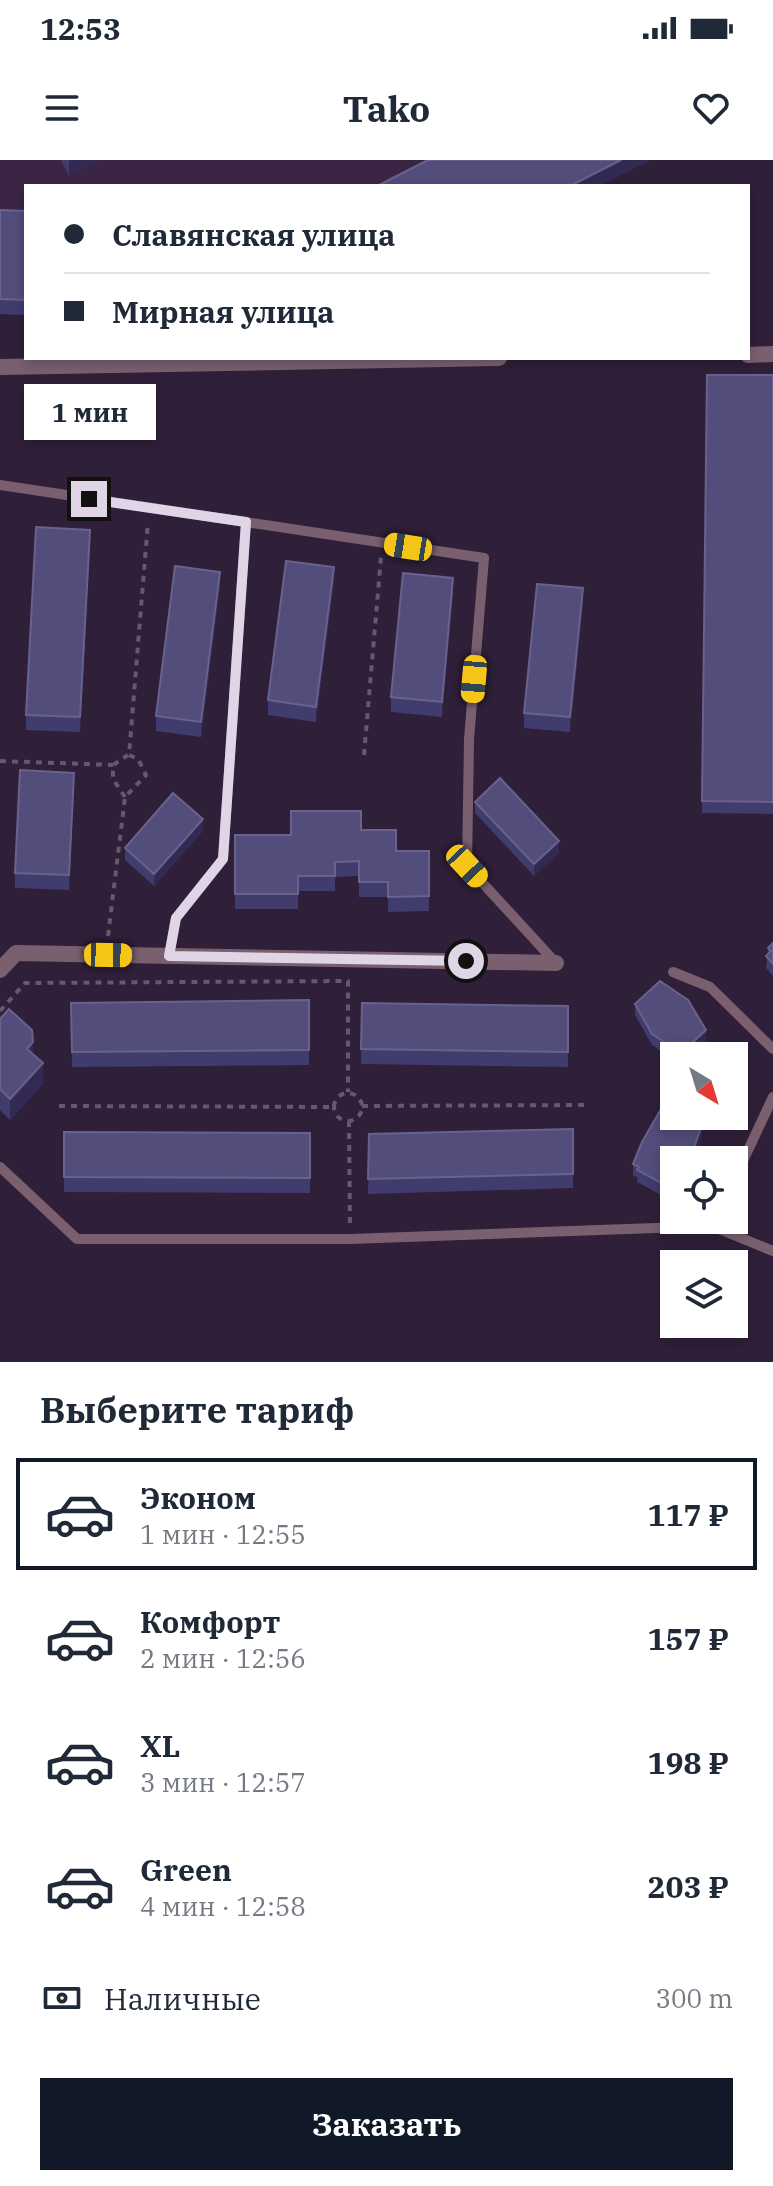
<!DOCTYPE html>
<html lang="ru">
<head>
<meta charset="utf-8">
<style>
	:root { --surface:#fff; --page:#f2f2f3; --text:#1f2937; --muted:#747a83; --line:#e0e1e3; --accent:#111827 }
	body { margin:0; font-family:"IBM Plex Serif",serif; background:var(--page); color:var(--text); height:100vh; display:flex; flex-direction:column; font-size:30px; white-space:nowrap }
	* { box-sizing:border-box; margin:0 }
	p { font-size:26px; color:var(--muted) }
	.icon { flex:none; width:44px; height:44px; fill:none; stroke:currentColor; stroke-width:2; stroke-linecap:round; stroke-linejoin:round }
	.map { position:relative; height:1202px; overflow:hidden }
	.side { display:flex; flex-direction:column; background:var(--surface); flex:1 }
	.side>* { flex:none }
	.banner { position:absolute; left:24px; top:24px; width:726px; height:176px; border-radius:0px; box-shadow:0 4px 12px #0003; display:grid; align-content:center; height:176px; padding:0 40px; background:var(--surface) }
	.needle { width:52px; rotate:142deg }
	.fabs { position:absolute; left:660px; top:882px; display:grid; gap:16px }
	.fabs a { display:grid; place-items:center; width:88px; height:88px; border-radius:0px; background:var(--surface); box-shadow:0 4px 12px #0003; font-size:40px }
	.end { position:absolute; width:36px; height:36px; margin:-18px; border:10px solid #e0d5e6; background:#111; box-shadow:0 0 0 4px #111 }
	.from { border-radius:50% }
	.bubble { position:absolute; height:56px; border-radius:0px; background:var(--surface); box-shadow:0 4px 12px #0003; font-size:26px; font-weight:700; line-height:56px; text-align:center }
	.car { position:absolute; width:24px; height:48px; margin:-24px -12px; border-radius:10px; box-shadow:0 0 6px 2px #0007; background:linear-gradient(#f5c518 24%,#345 0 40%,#f5c518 0 76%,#345 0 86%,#f5c518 0) }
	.banner b { display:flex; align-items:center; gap:28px; height:76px; font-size:30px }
	.banner b+b { border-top:2px solid var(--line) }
	.banner i { width:20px; height:20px; background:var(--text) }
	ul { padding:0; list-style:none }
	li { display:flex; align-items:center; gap:24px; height:112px; margin:0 16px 12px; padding:0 24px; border:4px solid transparent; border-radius:0px }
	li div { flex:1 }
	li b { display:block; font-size:30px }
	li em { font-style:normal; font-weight:700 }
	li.active { border-color:var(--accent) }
	li>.icon { width:72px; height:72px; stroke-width:1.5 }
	h2 { padding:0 40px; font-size:36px; line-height:96px }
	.pay { display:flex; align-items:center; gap:20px; height:88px; padding:0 40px; font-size:30px }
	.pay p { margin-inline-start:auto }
	.cta { display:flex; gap:16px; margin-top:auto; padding:16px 40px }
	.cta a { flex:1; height:92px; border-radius:0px; background:var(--accent); color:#fff; font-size:32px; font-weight:700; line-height:92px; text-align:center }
	.status { display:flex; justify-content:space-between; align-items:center; height:56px; padding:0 40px; background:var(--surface); direction:ltr }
	.status svg { height:22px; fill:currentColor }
	header { display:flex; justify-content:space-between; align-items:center; height:104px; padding:0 40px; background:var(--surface); font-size:36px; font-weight:700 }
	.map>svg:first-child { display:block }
	.built { fill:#3a2644 }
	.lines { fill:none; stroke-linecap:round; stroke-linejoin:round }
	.path { stroke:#66586e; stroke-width:4; stroke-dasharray:6 6; stroke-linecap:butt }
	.service { stroke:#7a606f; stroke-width:10 }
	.minor { stroke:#7a606f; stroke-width:16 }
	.wall { fill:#413c6e }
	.shaded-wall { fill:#332a53 }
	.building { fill:#524d7b; stroke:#68628c; stroke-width:2 }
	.route { stroke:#e0d5e6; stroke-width:10 }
</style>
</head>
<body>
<div class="status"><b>12:53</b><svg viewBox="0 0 49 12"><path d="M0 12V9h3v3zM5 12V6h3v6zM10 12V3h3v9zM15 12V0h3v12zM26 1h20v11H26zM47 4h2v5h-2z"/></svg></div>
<header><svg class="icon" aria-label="menu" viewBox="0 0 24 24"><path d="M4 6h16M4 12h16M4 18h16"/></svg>Tako<svg class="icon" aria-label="heart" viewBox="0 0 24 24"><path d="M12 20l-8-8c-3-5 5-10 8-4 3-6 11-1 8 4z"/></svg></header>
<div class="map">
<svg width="773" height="1202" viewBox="0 0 773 1202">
	<rect width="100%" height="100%" fill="#2f1f38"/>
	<path class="built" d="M 0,0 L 651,0 L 600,26 L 26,26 L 26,155 L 0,154 Z"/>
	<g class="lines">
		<path class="path" d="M 364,595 L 381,397
			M 0,601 L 113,605
			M 125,637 L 113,619 L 113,605 L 128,595
			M 108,776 L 125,637 L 146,615 L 138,599 L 129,595 L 148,362
			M 0,851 L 25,823 L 348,821 L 348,932
			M334 947a14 14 0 1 1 28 0a14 14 0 1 1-28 0Z
			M 59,946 L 334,947
			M 362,946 L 585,945
			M 349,961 L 350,1065"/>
		<path class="service" d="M 0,325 L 484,398 L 469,579 L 467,706 L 556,803
			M 169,796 L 176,758 L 223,699 L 246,362
			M 673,812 L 710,827 L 773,889
			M 0,1007 L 77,1079 L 351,1079 L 712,1066 L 773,1091
			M 734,1020 L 773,937"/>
		<path class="minor" d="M 748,195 L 773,194
			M 0,207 L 499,198
			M 0,810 L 16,793 L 556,803"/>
	</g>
	<path class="wall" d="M 61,0 L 100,0 L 69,16 Z
		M 0,50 L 26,51 L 26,155 L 0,154 Z
		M 707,215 L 773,215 L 773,654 L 702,653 Z
		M 90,385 L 80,572 L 26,570 L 26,555 Z
		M 334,422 L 316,562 L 268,555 L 268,540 Z
		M 220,427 L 201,577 L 156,571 L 156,556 Z
		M 453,433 L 442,557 L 391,552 L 391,537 Z
		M 583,443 L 570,572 L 524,568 L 524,553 Z
		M 74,628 L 69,730 L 15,728 L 15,713 Z
		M 475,642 L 559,692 L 534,716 L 475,653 Z
		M 361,670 L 396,691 L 429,691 L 429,751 L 388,752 L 388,737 L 359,737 L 359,716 L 335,717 L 335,731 L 298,731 L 298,749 L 235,749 L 235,675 L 291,675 Z
		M 203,671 L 154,726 L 125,700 L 125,688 Z
		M 773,783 L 773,816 L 766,808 L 768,788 Z
		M 309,840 L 309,905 L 72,907 L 71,843 Z
		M 362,843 L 568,846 L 568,907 L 361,904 Z
		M 635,844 L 706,882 L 691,896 L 674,896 L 674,900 L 652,885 L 635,855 Z
		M 0,859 L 33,894 L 43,924 L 10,960 L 0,950 Z
		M 698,962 L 702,976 L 694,1000 L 674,1000 L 671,1035 L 665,1032 L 663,1036 L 637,1022 L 637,1017 L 633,1016 L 633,1004 Z
		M 573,969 L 573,1028 L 368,1034 L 369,974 Z
		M 64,972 L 310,973 L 310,1033 L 64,1032 Z"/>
	<path class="shaded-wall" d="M 71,0 L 100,0 L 69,16 L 69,1 Z
		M 621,0 L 651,0 L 600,26 L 570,26 Z
		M 90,370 L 90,385 L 80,572 L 80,557 Z
		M 334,407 L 334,422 L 316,562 L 316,547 Z
		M 220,412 L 220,427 L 201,577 L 201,562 Z
		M 453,418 L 453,433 L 442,557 L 442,542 Z
		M 583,428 L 583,443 L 570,572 L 570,557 Z
		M 74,613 L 74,628 L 69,730 L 69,715 Z
		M 203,659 L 203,671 L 154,726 L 154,714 Z
		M 559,681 L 559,692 L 534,716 L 534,704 Z
		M 706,870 L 706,882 L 691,896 L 681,896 L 681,893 Z
		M 33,882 L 33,903 L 27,889 Z
		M 43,903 L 43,924 L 10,960 L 10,939 Z
		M 702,965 L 702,976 L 694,1000 L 688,1000 Z
		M 674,1020 L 674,1031 L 671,1035 L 671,1024 Z"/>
	<path class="building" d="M 428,0 L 621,0 L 570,26 L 377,26 Z
		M 0,50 L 26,51 L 26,140 L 0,139 Z
		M 707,215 L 773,215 L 773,642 L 702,641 Z
		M 36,367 L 90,370 L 80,557 L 26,555 Z
		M 286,401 L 334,407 L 316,547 L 268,540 Z
		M 175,406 L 220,412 L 201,562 L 156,556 Z
		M 403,413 L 453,418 L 442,542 L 391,537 Z
		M 537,424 L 583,428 L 570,557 L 524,553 Z
		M 20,610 L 74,613 L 69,715 L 15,713 Z
		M 500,618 L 559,681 L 534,704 L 475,642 Z
		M 173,633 L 203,659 L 154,714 L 125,688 Z
		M 291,651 L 361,651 L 361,670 L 396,670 L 396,691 L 429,691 L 429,736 L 388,737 L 388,722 L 359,722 L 359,701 L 335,702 L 335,716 L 298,716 L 298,734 L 235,734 L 235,675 L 291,675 Z
		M 773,783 L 773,804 L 766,796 L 771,791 L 768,788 Z
		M 660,821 L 688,840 L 706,870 L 681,893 L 652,874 L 635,844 Z
		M 309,840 L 309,890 L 72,892 L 71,843 Z
		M 362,843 L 568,846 L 568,892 L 361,889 Z
		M 9,849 L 32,870 L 33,882 L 27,889 L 43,903 L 10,939 L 0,929 L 0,859 Z
		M 672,943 L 674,944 L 674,956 L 696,956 L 698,957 L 696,961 L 702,965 L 691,996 L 688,1000 L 674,1000 L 674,1020 L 671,1024 L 665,1020 L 663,1024 L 637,1010 L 639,1007 L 633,1004 L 642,982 L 664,944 L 670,948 Z
		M 573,969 L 573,1014 L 368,1019 L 369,974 Z
		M 64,972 L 310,973 L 310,1018 L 64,1017 Z"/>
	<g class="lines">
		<path class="route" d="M 89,339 L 246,362 L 223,699 L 176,758 L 169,796 L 466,801"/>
	</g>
</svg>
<div class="fabs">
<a><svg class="needle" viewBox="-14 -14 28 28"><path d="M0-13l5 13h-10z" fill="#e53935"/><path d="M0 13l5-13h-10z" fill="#747a83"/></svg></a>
<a><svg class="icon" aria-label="locate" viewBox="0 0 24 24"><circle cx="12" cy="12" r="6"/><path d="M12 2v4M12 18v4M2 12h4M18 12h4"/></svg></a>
<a><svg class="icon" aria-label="layers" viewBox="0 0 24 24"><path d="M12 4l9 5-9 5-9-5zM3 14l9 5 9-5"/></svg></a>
</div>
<i class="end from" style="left:466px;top:801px"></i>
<i class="end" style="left:89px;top:339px"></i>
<div class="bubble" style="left:24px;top:224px;width:132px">1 мин</div>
<i class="car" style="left:408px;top:387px;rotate:279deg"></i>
<i class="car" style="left:474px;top:519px;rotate:185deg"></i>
<i class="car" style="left:467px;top:706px;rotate:137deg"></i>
<i class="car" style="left:108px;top:795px;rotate:91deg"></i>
<div class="banner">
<b><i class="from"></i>Славянская улица</b>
<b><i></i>Мирная улица</b>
</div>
</div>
<section class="side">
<h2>Выберите тариф</h2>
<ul>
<li class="active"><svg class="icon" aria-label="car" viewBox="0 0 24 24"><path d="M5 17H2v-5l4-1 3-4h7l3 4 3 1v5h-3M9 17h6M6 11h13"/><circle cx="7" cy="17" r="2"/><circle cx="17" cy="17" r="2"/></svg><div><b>Эконом</b><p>1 мин · 12:55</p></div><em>117 ₽</em></li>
<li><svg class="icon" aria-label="car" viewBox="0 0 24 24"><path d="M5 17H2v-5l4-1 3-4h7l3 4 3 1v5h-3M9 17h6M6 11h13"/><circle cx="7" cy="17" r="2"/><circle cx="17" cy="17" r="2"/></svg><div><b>Комфорт</b><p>2 мин · 12:56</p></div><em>157 ₽</em></li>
<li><svg class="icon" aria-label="car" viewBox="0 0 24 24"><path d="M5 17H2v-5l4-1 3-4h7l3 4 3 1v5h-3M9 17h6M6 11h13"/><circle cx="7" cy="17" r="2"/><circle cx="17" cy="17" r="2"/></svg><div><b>XL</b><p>3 мин · 12:57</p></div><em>198 ₽</em></li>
<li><svg class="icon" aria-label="car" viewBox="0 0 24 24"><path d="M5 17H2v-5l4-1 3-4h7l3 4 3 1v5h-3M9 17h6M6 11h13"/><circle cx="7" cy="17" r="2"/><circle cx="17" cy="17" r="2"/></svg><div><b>Green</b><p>4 мин · 12:58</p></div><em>203 ₽</em></li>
</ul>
<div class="pay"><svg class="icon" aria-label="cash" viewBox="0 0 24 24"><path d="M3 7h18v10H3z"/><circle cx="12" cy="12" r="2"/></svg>Наличные<p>300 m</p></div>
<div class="cta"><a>Заказать</a></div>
</section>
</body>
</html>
